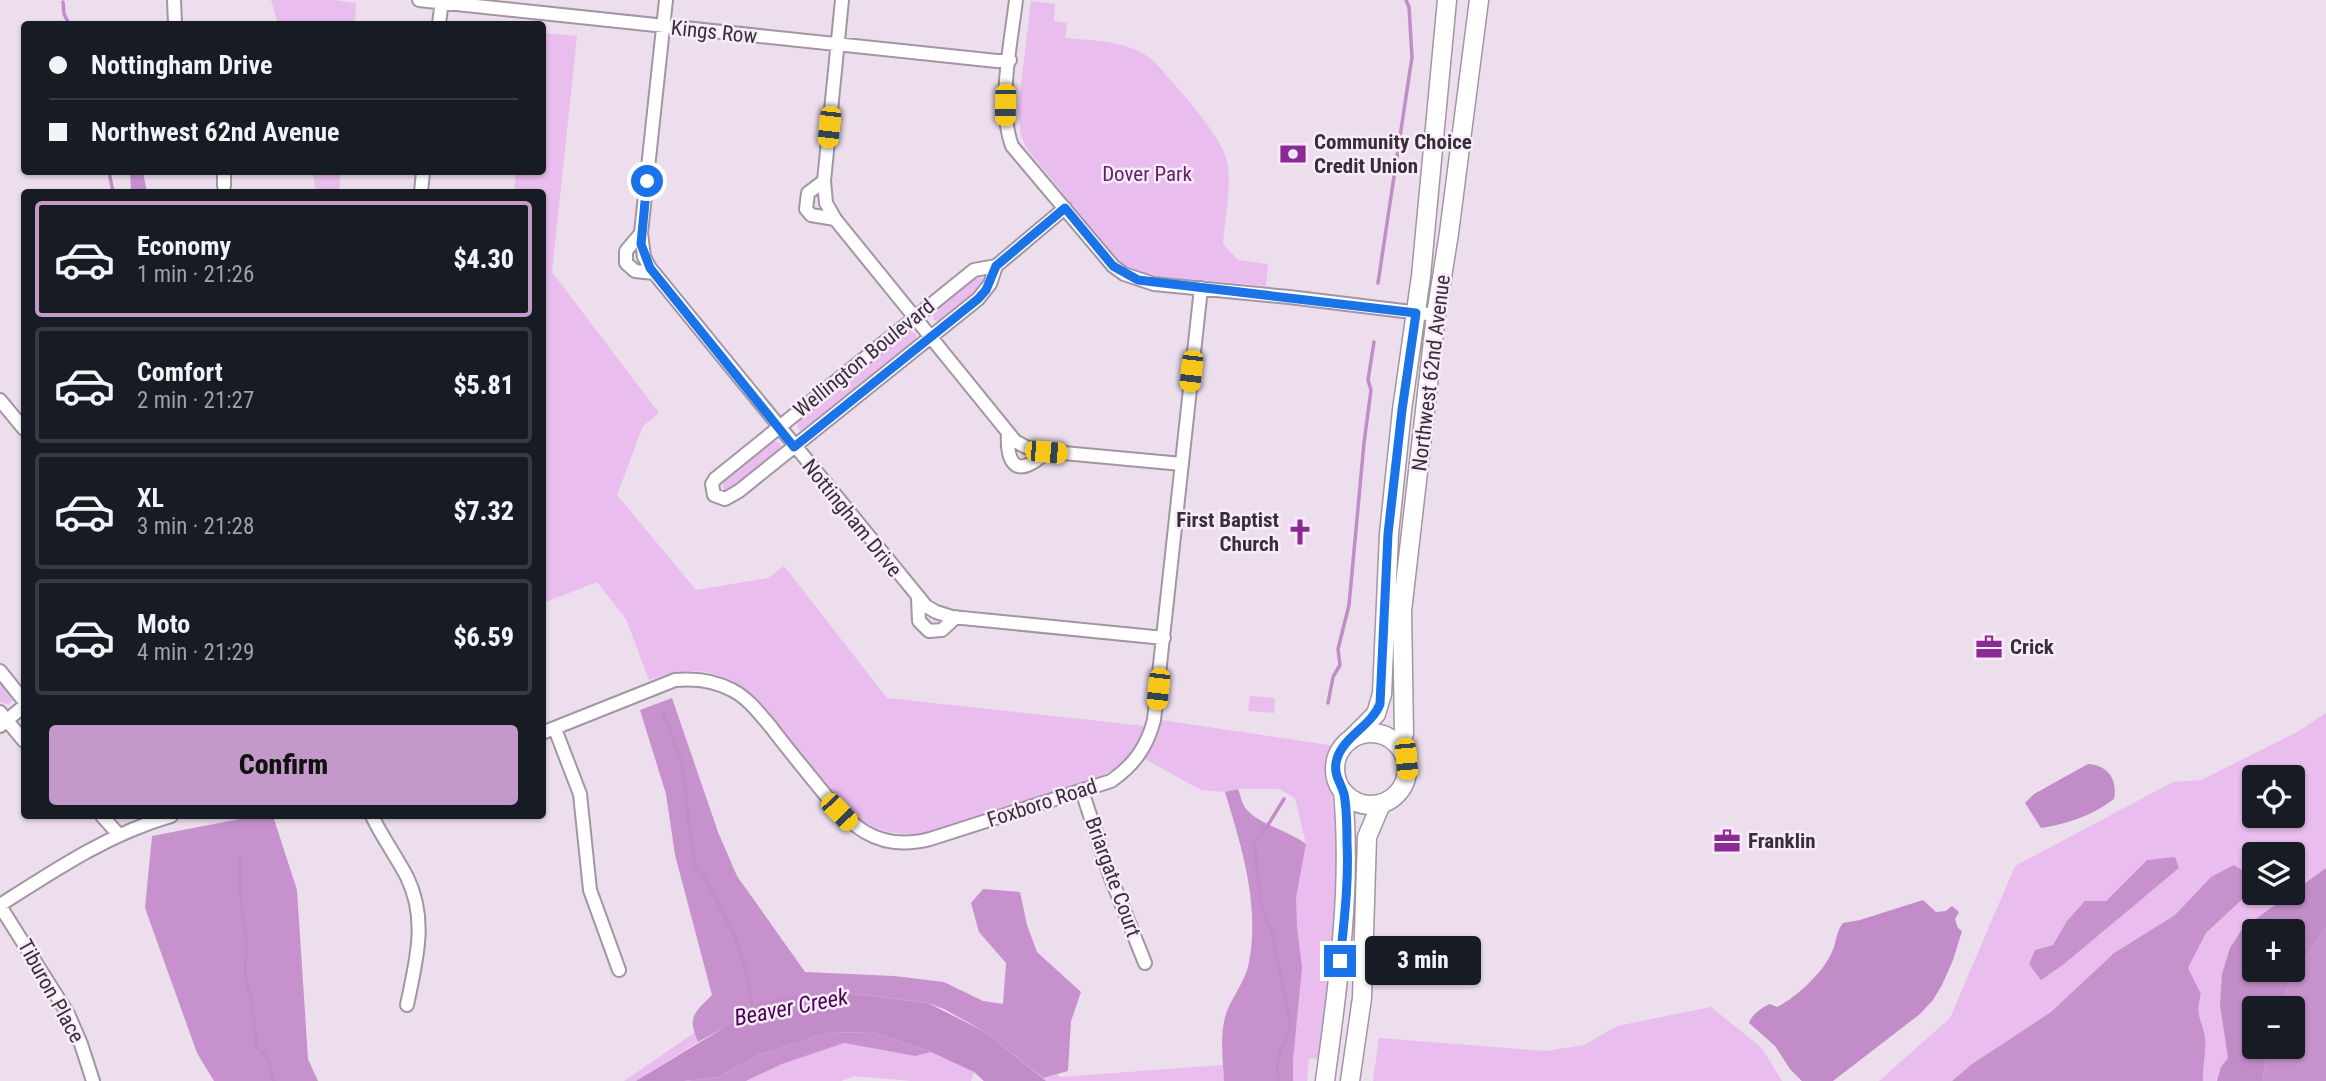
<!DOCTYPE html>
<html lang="en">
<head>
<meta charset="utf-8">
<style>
	:root { --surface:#171b24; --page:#20242c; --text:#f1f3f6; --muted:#9ea1a6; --line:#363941; --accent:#c399ca }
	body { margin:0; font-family:"Roboto Condensed",sans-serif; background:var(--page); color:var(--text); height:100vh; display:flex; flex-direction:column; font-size:26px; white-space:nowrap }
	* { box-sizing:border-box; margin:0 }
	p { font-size:23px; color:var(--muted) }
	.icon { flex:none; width:38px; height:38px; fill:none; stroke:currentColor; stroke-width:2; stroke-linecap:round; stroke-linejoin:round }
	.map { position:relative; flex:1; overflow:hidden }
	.sheet { position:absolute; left:21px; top:189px; width:525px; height:630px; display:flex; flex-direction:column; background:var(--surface); border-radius:7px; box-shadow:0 2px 5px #0004 }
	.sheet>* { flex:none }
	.banner { position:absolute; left:21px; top:21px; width:525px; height:154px; border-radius:7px; box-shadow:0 2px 5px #0004; display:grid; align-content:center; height:154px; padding:0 28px; background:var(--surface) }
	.buttons { position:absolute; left:2242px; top:765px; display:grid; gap:14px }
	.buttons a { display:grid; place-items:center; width:63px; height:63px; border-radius:7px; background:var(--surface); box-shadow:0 2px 5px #0004; font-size:35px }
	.end { position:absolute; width:32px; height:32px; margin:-16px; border:9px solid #1a73e8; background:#fff; box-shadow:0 0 0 4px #fff }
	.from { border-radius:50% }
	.bubble { position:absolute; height:49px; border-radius:7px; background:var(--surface); box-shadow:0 2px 5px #0004; font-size:23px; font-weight:800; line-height:49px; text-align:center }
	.car { position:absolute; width:21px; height:42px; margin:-21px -10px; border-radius:9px; box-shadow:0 0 5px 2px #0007; background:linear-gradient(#f5c518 24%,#345 0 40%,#f5c518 0 76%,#345 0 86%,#f5c518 0) }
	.banner b { display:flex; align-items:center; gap:24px; height:66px; font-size:26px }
	.banner b+b { border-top:2px solid var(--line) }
	.banner i { width:18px; height:18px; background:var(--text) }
	ul { padding:12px 0 0; list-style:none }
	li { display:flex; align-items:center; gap:21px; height:116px; margin:0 14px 10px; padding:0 14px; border:4px solid var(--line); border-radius:7px }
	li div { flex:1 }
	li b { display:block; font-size:26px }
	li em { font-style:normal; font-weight:800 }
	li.active { border-color:var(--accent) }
	li>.icon { width:63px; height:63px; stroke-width:1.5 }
	.button { display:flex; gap:14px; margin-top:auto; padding:14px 28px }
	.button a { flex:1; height:80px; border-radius:7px; background:var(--accent); color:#111; font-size:28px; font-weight:800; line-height:80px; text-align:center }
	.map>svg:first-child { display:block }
	.green { fill:#e9bded; fill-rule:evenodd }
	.forest { fill:#c791cd }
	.water { fill:#c18cc7; fill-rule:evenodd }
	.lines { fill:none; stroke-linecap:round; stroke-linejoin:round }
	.stream { stroke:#c18cc7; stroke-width:3.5 }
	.street-casing { stroke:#a295a4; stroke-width:16 }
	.secondary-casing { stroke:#a295a4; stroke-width:21 }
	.street { stroke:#fff; stroke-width:12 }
	.secondary { stroke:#fff; stroke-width:18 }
	.route { stroke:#1a73e8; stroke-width:9 }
	.labels { text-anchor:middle; stroke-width:5; stroke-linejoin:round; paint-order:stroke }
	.street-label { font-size:21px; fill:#363036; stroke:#f9ebfb }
	.poi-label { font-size:21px; font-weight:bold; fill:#363036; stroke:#f9ebfb; text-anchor:start }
	.park-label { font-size:21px; fill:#62226a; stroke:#f9ebfb }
	.water-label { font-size:23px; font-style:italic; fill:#480350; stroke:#f9ebfb }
</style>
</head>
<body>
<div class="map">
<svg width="2326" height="1081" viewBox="0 0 2326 1081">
	<rect width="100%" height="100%" fill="#ecdeed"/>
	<path class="green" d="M 271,0 L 334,0 L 356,3 L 355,24 L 278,24 Z
		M 1031,1 L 1055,4 L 1054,21 L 1067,23 L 1065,38 C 1097,41 1128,40 1154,61 C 1173,84 1222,134 1227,162 C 1232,188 1225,217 1223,244 L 1238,260 L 1268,264 L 1266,286 L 1158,276 L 1139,272 L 1125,265 L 1113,255 L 1028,150 L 1021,136 L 1018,110 Z
		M 543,33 L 577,36 L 552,272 L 659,413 L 643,426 L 617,495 L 696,590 L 768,578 L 784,566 L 887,698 L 1145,726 C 1136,752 1124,765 1099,777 L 921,834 C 893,835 872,830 850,812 L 753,695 C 716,667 692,666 649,680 L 626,619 L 597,582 L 543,603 L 542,192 L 514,192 L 516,172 L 542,172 Z
		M 313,172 L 341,172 L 339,192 L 316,192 Z
		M 976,276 L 983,278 L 984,287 L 941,322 L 934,320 L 932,311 Z
		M 908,331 L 916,334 L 916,342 L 806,432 L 799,430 L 797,421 Z
		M 772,440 L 780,443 L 781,451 L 727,492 L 724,491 L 722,481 Z
		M 0,677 L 14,698 L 9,705 L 0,702 Z
		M 1250,696 L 1275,698 L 1274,713 L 1248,711 Z
		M 2326,713 L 2326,868 L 2293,891 L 2292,854 L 2254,854 L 2254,892 L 2291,893 L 2243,928 L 2220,1005 L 2228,1058 L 2222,1067 L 2217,1081 L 2203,1081 C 2202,1067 2207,1050 2205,1037 C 2201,1015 2195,1018 2201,994 L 2188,968 L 2206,933 L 2248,894 L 2211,877 L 2175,915 L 2114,953 L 2051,1012 L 1972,1064 L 1952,1081 L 1879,1081 L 1950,1018 L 2015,866 L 2173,782 L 2201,780 L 2297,732 ZM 2254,777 L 2292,777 L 2292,816 L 2254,816 ZM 2175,858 L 2179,868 L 2148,894 L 2029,964 L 2035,950 L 2053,945 L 2106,901 L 2147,860 Z
		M 1161,720 L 1335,746 C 1323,778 1341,837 1339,875 C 1336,936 1327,997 1320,1058 L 1309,1059 L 1307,1081 L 1293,1081 L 1296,898 L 1306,844 L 1295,798 L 1279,789 L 1238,789 L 1225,792 L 1201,790 L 1145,759 L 1156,739 Z
		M 1711,1007 L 1762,1048 L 1782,1081 L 1373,1081 L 1379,1038 L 1546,1051 L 1584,1045 L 1617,1026 Z
		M 694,1033 L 698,1042 L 636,1081 L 624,1081 Z
		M 844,1043 L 915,1056 L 931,1052 L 974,1072 L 971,1081 L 912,1081 L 854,1076 L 841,1081 L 746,1081 L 782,1064 Z
		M 1223,1065 L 1224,1081 L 1046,1081 L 1043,1078 L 1057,1074 L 1060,1077 Z"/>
	<path class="forest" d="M 130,172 L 143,172 L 147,192 L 131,192 Z
		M 672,698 L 718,832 L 737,876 L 805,972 L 894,976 L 944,982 L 983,1001 L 1003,1004 L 1006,963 L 979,932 L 971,903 L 983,889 L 1020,892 L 1027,925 L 1037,952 L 1081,992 L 1071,1021 L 1068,1071 L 1043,1078 L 987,1033 L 944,1009 L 928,1003 L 854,994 L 753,1004 L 725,1027 L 698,1042 C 687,1017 694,1013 712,995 L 675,855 L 666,794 L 640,710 Z
		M 1238,789 C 1241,796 1242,805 1247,810 C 1259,824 1289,831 1306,844 L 1296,898 L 1297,926 L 1302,968 L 1293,1060 L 1293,1081 L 1224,1081 C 1223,1059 1219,1032 1227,1011 C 1233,996 1244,982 1248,967 C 1261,908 1242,848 1225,792 Z
		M 255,816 L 273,816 L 297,890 L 308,1059 L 318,1081 L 214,1081 L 197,1053 L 145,908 L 152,836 Z
		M 2175,857 L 2179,868 L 2064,964 L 2041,980 L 2029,964 L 2035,950 L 2053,945 L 2067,921 L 2085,901 L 2106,901 L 2147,860 Z
		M 2234,865 L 2250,875 L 2248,894 L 2206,933 L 2188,968 L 2201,994 C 2195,1018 2201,1015 2205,1037 C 2207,1050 2202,1067 2203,1081 L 1952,1081 L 1972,1064 L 2051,1012 L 2114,953 L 2175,915 L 2211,877 Z
		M 2326,927 L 2326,1081 L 2262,1081 L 2269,1047 L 2292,1046 L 2292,1008 L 2280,1008 L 2289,984 Z
		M 872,1032 L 931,1052 L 915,1056 L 844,1043 L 782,1064 L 746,1081 L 684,1081 L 719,1077 L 756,1056 L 826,1033 Z"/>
	<path class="water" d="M 2088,764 C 2108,765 2118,780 2114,799 C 2093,815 2068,824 2041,828 L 2025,803 L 2034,794 Z
		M 2326,868 L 2326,927 L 2289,984 L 2280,1008 L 2254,1008 L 2254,1046 L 2269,1047 L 2262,1081 L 2217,1081 L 2221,1067 L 2228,1058 L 2220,1005 L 2222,974 L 2230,948 L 2243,928 ZM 2254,931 L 2292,931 L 2292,970 L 2254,970 Z
		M 1923,900 L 1936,912 L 1946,911 L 1952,906 L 1959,912 L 1955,919 L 1958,928 L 1962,931 L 1953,960 L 1942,985 L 1933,1000 L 1920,1014 L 1833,1081 L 1802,1081 L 1790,1069 L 1775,1046 L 1749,1023 C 1751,1015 1763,1007 1770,1004 L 1777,1007 C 1797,997 1822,973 1831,954 C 1837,943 1835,933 1843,923 L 1860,920 Z
		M 805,994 L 854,994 L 928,1003 L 987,1033 L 1046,1081 L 984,1081 L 974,1072 L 931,1052 L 872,1032 L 826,1033 L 756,1056 L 719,1077 L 684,1081 L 636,1081 L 725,1027 L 753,1004 Z"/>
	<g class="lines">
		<path class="stream" d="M 63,2 L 64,14 L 69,24
			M 109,172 L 113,192
			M 1378,283 L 1412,57 L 1409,7 L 1406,0
			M 1328,703 L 1333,677 L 1340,665 L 1338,649 L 1349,605 L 1364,443 L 1371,390 L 1368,380 L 1374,342
			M 663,712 L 682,764 L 694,863 L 712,890 L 736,938 L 748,981 L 752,1008
			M 240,860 L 240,890 L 246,941 L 245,978 L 250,992 L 257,1047 L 267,1057 L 274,1081
			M 1278,1081 L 1277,1061 L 1291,1025 L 1272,934 L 1261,904 L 1254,842 L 1268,825 L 1284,799"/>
		<g class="street-casing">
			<path id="street" d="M 174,0 L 175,24
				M 419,0 L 997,61 L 1010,60
				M 666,0 L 641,233 L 644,257 L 650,268 L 926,606 L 936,612 L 952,617 L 1164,638
				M 842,0 L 824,181 L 826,203 L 835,219 L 1015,441 L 1026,447 L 1042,451 L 1182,464
				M 1016,0 C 1011,43 997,106 1012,146 L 1113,266 L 1124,274 L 1154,284 L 1289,297 L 1436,315
				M 439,24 L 442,0
				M 824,181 L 808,193 L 806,209 L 811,215 L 835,219
				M 224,186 L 224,172
				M 421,192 L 423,172
				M 641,233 L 626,251 L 626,263 L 635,271 L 654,273
				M 996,266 L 974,270 L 715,479 L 712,484 L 714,495 L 725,499 L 739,491 L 978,299 L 990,284 L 996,266 L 1065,208
				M 0,400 L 24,429
				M 1008,433 C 1006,467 1019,478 1046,452
				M 918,598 L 919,621 L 929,631 L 942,630 L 956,617
				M 0,671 L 24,701
				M 0,712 L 24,741
				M 0,726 L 24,706
				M 555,729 L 580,794 L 590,890 L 619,970
				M 542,733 L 675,680 C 696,678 714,680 732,690 C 748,698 759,713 771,727 C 786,747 802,766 818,786 C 850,825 876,853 930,839 L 1111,781 C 1134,765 1147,747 1154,720 L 1201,288
				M 1082,791 L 1109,873 L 1145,963
				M 102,816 L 119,835
				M 372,816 C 382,837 396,856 407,877 C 428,920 416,961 407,1005
				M 0,905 C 55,870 108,834 171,816
				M 0,906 L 68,1014 L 81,1044 L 93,1081"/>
		</g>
		<g class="secondary-casing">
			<path id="secondary" d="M1335 769a36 36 0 1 1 72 0a36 36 0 1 1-72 0Z
				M 1349,741 L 1376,714 L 1382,694 L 1389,534 L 1402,410 L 1421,276 L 1447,0
				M 1400,746 L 1404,734 L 1402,611 L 1436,315 L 1449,233 L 1479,0
				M 1325,1081 C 1338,985 1352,889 1343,792
				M 1350,1081 L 1362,998 L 1367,837 L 1381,804"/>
		</g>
		<use href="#street" class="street"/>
		<use href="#secondary" class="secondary"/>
	</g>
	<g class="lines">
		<path class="route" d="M 647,181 L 641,244 L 650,268 L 794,447 L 978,299 L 986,290 L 996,266 L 1065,208 L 1113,266 L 1138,280 L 1416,313 L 1402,410 L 1388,534 L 1380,704 C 1371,727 1340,738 1336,763 C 1334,776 1341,783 1344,794 C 1347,809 1347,827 1347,843 C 1349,882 1344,922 1340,961"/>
	</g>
	<defs>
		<g id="bank-bare" transform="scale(2.1)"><path d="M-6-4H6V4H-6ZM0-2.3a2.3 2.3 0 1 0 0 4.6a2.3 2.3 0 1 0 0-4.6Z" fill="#8a2b95" stroke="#f9ebfb" stroke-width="2.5" paint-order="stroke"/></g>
		<g id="church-bare" transform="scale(2.1)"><path d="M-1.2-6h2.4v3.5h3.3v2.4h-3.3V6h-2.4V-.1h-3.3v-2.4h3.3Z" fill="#8a2b95" stroke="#f9ebfb" stroke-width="2.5" paint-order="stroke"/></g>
		<g id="office-bare" transform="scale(2.1)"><path d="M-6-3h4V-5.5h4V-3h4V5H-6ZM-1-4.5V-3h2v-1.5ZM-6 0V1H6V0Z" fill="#8a2b95" stroke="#f9ebfb" stroke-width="2.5" paint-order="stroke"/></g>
	</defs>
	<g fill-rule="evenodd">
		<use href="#bank-bare" x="1293" y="154"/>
		<use href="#church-bare" x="1300" y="532"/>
		<use href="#office-bare" x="1989" y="647"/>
		<use href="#office-bare" x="1727" y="841"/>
	</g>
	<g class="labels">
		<g class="street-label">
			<text transform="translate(714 32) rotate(6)" y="7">Kings Row</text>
			<text transform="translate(864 358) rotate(-39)" y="7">Wellington Boulevard</text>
			<text transform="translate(1431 373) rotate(-83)" y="7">Northwest 62nd Avenue</text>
			<text transform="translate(852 518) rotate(51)" y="7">Nottingham Drive</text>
			<text transform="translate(1042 803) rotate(-18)" y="7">Foxboro Road</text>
			<text transform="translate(1113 877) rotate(70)" y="7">Briargate Court</text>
			<text transform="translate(51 991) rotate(61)" y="7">Tiburon Place</text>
		</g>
		<g class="poi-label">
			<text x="1314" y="149">Community Choice<tspan x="1314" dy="24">Credit Union</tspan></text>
			<text x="1279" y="527" text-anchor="end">First Baptist<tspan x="1279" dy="24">Church</tspan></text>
			<text x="2010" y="654">Crick</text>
			<text x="1748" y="848">Franklin</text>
		</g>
		<g class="park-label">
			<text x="1147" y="181">Dover Park</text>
		</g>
		<g class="water-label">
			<text transform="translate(791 1007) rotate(-11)" y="8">Beaver Creek</text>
		</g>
	</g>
</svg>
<div class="buttons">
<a><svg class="icon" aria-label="locate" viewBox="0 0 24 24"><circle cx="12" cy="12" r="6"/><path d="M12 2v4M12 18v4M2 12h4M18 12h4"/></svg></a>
<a><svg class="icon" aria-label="layers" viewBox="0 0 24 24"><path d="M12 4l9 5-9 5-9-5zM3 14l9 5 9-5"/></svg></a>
<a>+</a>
<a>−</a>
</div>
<i class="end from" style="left:647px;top:181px"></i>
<i class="end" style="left:1340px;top:961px"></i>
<div class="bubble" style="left:1365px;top:936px;width:116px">3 min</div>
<i class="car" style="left:1005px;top:105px;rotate:181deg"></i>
<i class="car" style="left:829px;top:127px;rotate:186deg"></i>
<i class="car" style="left:1191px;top:371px;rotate:186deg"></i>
<i class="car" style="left:1046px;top:452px;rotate:95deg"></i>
<i class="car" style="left:1158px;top:689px;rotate:186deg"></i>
<i class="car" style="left:1406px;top:759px;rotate:175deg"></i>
<i class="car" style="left:839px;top:812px;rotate:136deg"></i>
<div class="banner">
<b><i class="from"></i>Nottingham Drive</b>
<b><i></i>Northwest 62nd Avenue</b>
</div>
<section class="sheet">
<ul>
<li class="active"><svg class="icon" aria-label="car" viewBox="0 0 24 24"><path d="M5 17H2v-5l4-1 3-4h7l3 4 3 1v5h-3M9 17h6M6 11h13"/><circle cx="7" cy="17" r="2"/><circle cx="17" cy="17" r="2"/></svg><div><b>Economy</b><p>1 min · 21:26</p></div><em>$4.30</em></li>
<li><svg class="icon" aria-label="car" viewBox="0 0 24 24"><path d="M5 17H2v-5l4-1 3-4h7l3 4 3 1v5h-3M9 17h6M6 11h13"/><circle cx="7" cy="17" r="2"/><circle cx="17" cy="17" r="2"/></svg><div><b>Comfort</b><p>2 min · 21:27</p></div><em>$5.81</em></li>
<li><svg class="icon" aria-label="car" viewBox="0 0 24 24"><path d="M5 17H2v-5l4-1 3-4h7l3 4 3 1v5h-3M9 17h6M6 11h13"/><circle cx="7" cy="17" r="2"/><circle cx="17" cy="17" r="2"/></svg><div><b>XL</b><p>3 min · 21:28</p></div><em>$7.32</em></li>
<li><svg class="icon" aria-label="car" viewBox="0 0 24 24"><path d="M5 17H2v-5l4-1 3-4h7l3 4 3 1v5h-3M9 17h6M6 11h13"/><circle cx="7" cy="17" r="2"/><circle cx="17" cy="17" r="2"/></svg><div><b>Moto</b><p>4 min · 21:29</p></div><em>$6.59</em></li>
</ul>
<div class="button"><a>Confirm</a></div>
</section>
</div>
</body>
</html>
